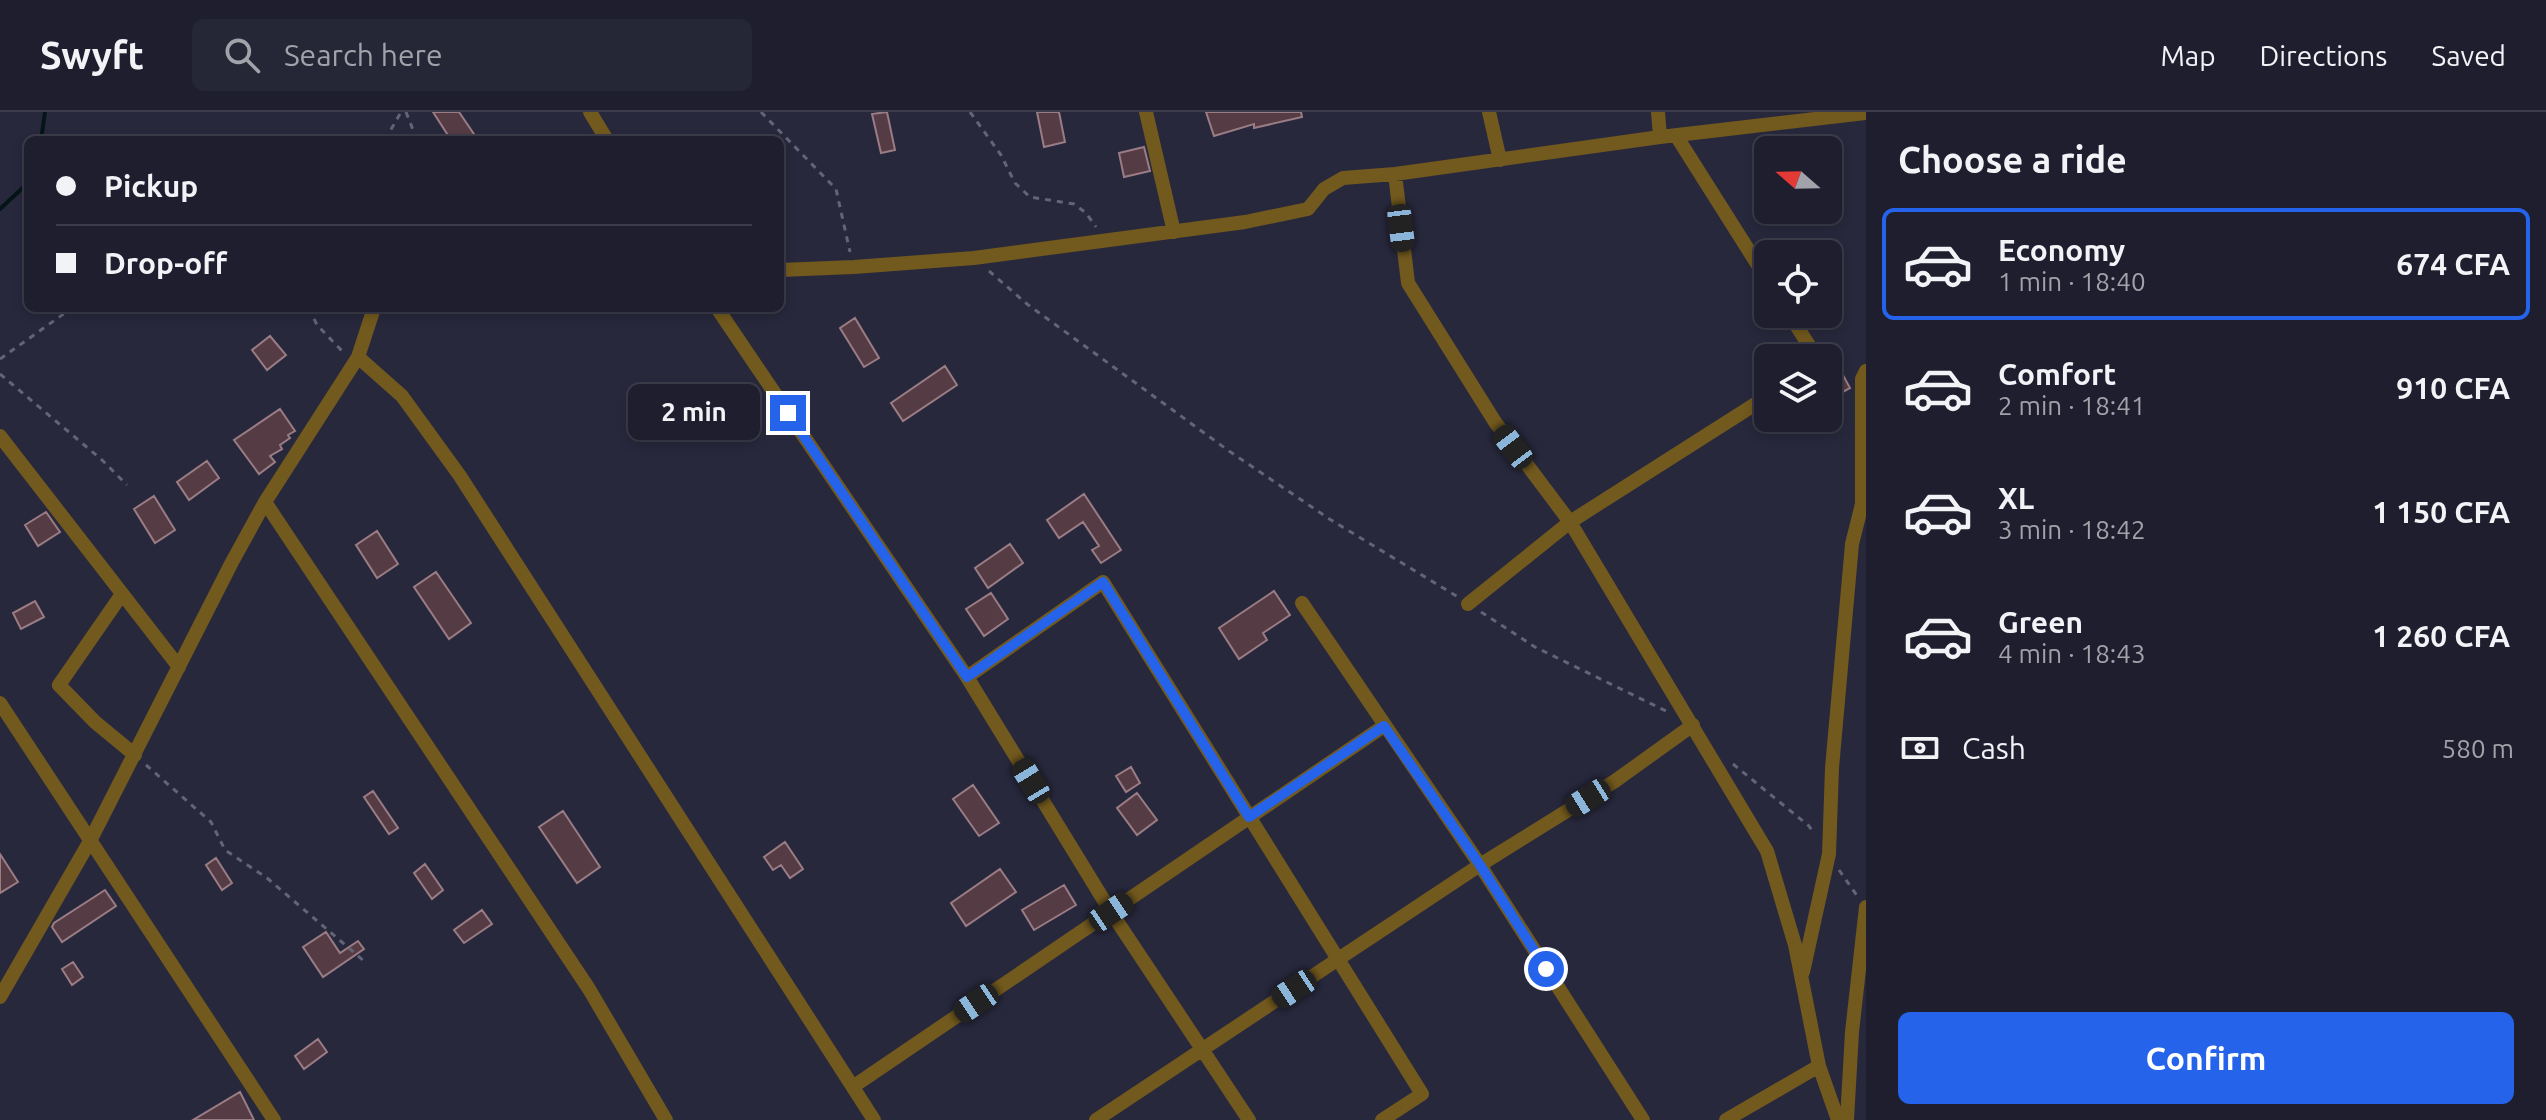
<!DOCTYPE html>
<html lang="en">
<head>
<meta charset="utf-8">
<style>
	:root { --surface:#1e1e2e; --page:#262736; --text:#f1f3f6; --muted:#a1a2aa; --line:#3c3c4a; --accent:#2563eb }
	body { margin:0; font-family:Ubuntu,sans-serif; background:var(--page); color:var(--text); height:100vh; display:flex; flex-direction:column; font-size:30px; white-space:nowrap }
	* { box-sizing:border-box; margin:0 }
	p { font-size:26px; color:var(--muted) }
	.icon { flex:none; width:44px; height:44px; fill:none; stroke:currentColor; stroke-width:2; stroke-linecap:round; stroke-linejoin:round }
	.map { position:relative; flex:1; overflow:hidden }
	.details { display:flex; flex-direction:column; background:var(--surface); width:680px }
	.details>* { flex:none }
	.hud { position:absolute; left:24px; top:24px; width:760px; height:176px; border-radius:12px; box-shadow:0 4px 12px #0003,0 0 0 2px var(--line); display:grid; align-content:center; height:176px; padding:0 32px; background:var(--surface) }
	.needle { width:52px; rotate:290deg }
	.controls { position:absolute; left:1754px; top:24px; display:grid; gap:16px }
	.controls a { display:grid; place-items:center; width:88px; height:88px; border-radius:12px; background:var(--surface); box-shadow:0 4px 12px #0003,0 0 0 2px var(--line); font-size:40px }
	.end { position:absolute; width:36px; height:36px; margin:-18px; border:10px solid #2563eb; background:#fff; box-shadow:0 0 0 4px #fff }
	.from { border-radius:50% }
	.bubble { position:absolute; height:56px; border-radius:12px; background:var(--surface); box-shadow:0 4px 12px #0003,0 0 0 2px var(--line); font-size:26px; font-weight:700; line-height:56px; text-align:center }
	.car { position:absolute; width:24px; height:48px; margin:-24px -12px; border-radius:10px; box-shadow:0 0 6px 2px #0007; background:linear-gradient(#222 24%,#8ab4d8 0 40%,#222 0 76%,#8ab4d8 0 86%,#222 0) }
	.hud b { display:flex; align-items:center; gap:28px; height:76px; font-size:30px }
	.hud b+b { border-top:2px solid var(--line) }
	.hud i { width:20px; height:20px; background:var(--text) }
	ul { padding:0; list-style:none }
	li { display:flex; align-items:center; gap:24px; height:112px; margin:0 16px 12px; padding:0 16px; border:4px solid transparent; border-radius:12px }
	li div { flex:1 }
	li b { display:block; font-size:30px }
	li em { font-style:normal; font-weight:700 }
	li.active { border-color:var(--accent) }
	li>.icon { width:72px; height:72px; stroke-width:1.5 }
	h2 { padding:0 32px; font-size:36px; line-height:96px }
	.pay { display:flex; align-items:center; gap:20px; height:88px; padding:0 32px; font-size:30px }
	.pay p { margin-inline-start:auto }
	.cta { display:flex; gap:16px; margin-top:auto; padding:16px 32px }
	.cta a { flex:1; height:92px; border-radius:12px; background:var(--accent); color:#fff; font-size:32px; font-weight:700; line-height:92px; text-align:center }
	header { display:flex; align-items:center; gap:48px; box-sizing:border-box; height:112px; padding:0 40px; background:var(--surface); border-bottom:2px solid var(--line) }
	header strong { font-size:38px }
	nav { display:flex; gap:44px; margin-inline-start:auto; font-size:28px }
	.search { width:560px; height:72px; background:var(--page); display:flex; align-items:center; gap:20px; box-sizing:border-box; padding:0 28px; border-radius:12px; color:var(--muted); font-size:30px }
	main { display:flex; flex:1; min-height:0 }
	.map>svg:first-child { display:block }
	.lines { fill:none; stroke-linecap:round; stroke-linejoin:round }
	.stream { stroke:#041518; stroke-width:4 }
	.building { fill:#553b43; stroke:#9a7c85; stroke-width:2 }
	.path { stroke:#646477; stroke-width:3; stroke-dasharray:6 6; stroke-linecap:butt }
	.minor { stroke:#72591d; stroke-width:14 }
	.route { stroke:#2563eb; stroke-width:10 }
</style>
</head>
<body>
<header>
<strong>Swyft</strong>
<div class="search"><svg class="icon" aria-label="search" viewBox="0 0 24 24"><circle cx="10" cy="10" r="6"/><path d="M15 15l6 6"/></svg>Search here</div>
<nav><a>Map</a><a>Directions</a><a>Saved</a></nav>
</header>
<main>
<div class="map">
<svg width="1866" height="1008" viewBox="0 0 1866 1008">
	<rect width="100%" height="100%" fill="#28283d"/>
	<g class="lines">
		<path class="stream" d="M 41,28 L 45,0
			M 0,97 L 28,71"/>
	</g>
	<path class="building" d="M 433,0 L 459,0 L 478,28 L 451,28 Z
		M 887,0 L 895,38 L 881,41 L 872,2 Z
		M 1037,0 L 1059,0 L 1065,30 L 1044,35 Z
		M 1206,0 L 1301,0 L 1302,5 L 1254,16 L 1254,12 L 1214,24 Z
		M 1144,35 L 1150,59 L 1124,65 L 1119,41 Z
		M 855,206 L 879,246 L 864,255 L 840,216 Z
		M 270,224 L 286,243 L 267,258 L 252,238 Z
		M 1837,252 L 1850,276 L 1828,288 L 1828,257 Z
		M 945,254 L 957,273 L 903,309 L 891,291 Z
		M 280,297 L 295,319 L 288,323 L 290,326 L 280,333 L 282,337 L 270,344 L 275,350 L 259,362 L 234,328 Z
		M 207,349 L 219,366 L 189,388 L 177,370 Z
		M 1084,382 L 1121,438 L 1101,451 L 1092,438 L 1099,434 L 1083,410 L 1059,426 L 1047,408 Z
		M 154,384 L 175,418 L 155,431 L 134,397 Z
		M 46,400 L 60,420 L 38,434 L 25,413 Z
		M 377,419 L 398,452 L 377,466 L 356,433 Z
		M 1010,432 L 1023,451 L 988,476 L 975,456 Z
		M 436,460 L 471,511 L 449,527 L 414,475 Z
		M 1274,479 L 1290,503 L 1263,521 L 1267,528 L 1239,547 L 1219,516 Z
		M 991,481 L 1008,507 L 984,524 L 966,497 Z
		M 35,489 L 44,505 L 21,517 L 13,501 Z
		M 1131,655 L 1140,671 L 1126,680 L 1116,664 Z
		M 973,673 L 999,711 L 979,724 L 953,687 Z
		M 373,679 L 398,716 L 389,722 L 364,685 Z
		M 1137,681 L 1157,708 L 1137,723 L 1117,696 Z
		M 563,699 L 600,755 L 577,771 L 539,715 Z
		M 785,730 L 803,757 L 790,766 L 781,753 L 773,758 L 764,745 Z
		M 0,742 L 18,770 L 0,781 Z
		M 216,746 L 232,771 L 222,778 L 206,753 Z
		M 425,752 L 443,778 L 432,787 L 414,761 Z
		M 1000,757 L 1016,780 L 966,814 L 951,791 Z
		M 1064,773 L 1076,793 L 1034,818 L 1022,798 Z
		M 105,778 L 116,794 L 62,830 L 52,815 L 54,811 Z
		M 482,798 L 492,812 L 464,831 L 454,818 Z
		M 326,820 L 340,841 L 358,829 L 364,837 L 323,865 L 303,835 Z
		M 73,850 L 83,865 L 72,873 L 62,857 Z
		M 318,927 L 327,940 L 304,957 L 295,944 Z
		M 240,980 L 254,1008 L 193,1008 Z"/>
	<g class="lines">
		<path class="path" d="M 406,0 L 417,28
			M 761,0 L 836,77 L 850,140
			M 970,0 L 1001,43 L 1015,71 L 1030,85 L 1074,92 L 1086,101 L 1096,115
			M 385,28 L 401,0
			M 576,28 L 585,21
			M 989,159 L 1027,192 L 1229,339 L 1331,408 L 1458,485
			M 309,196 L 317,213 L 343,240
			M 0,247 L 72,196
			M 0,262 L 102,348 L 127,373
			M 1481,500 L 1535,535 L 1668,600
			M 1733,652 L 1809,714 L 1814,722
			M 146,653 L 211,710 L 225,738 L 267,766 L 364,849
			M 1839,758 L 1858,785"/>
		<path class="minor" d="M 590,0 L 607,28
			M 1146,0 L 1174,120
			M 1489,0 L 1500,48
			M 1658,0 L 1660,25
			M 1677,25 L 1768,169
			M 1395,62 L 1408,171 L 1495,310 L 1570,410 L 1767,739 L 1795,833 L 1819,954 L 1838,1008
			M 780,158 L 854,155 L 974,146 L 1245,110 L 1308,97 L 1324,77 L 1343,66 L 1395,62 L 1660,25 L 1866,1
			M 717,196 L 967,565 L 1111,800 L 1249,1008
			M 1789,202 L 1817,246
			M 358,245 L 402,284 L 460,364 L 874,1008
			M 0,324 L 179,555
			M 265,390 L 589,877 L 666,1008
			M 122,482 L 59,573 L 95,610 L 135,643
			M 1302,491 L 1480,753 L 1643,1008
			M 1468,492 L 1570,410 L 1768,284
			M 967,565 L 1103,470 L 1422,982 L 1382,1008
			M 0,591 L 274,1008
			M 1803,860 L 1829,742 L 1832,656 L 1852,432 L 1862,392 L 1862,267 L 1866,259
			M 0,885 L 90,729 L 232,450 L 265,390 L 358,245 L 374,196
			M 854,974 L 1384,614
			M 1096,1008 L 1480,753 L 1615,669 L 1693,613
			M 1726,1008 L 1819,954
			M 1847,1008 L 1852,920 L 1866,795"/>
	</g>
	<g class="lines">
		<path class="route" d="M 788,301 L 967,565 L 1103,470 L 1249,705 L 1384,614 L 1480,753 L 1546,857"/>
	</g>
</svg>
<div class="controls">
<a><svg class="needle" viewBox="-14 -14 28 28"><path d="M0-13l5 13h-10z" fill="#e53935"/><path d="M0 13l5-13h-10z" fill="#a1a2aa"/></svg></a>
<a><svg class="icon" aria-label="locate" viewBox="0 0 24 24"><circle cx="12" cy="12" r="6"/><path d="M12 2v4M12 18v4M2 12h4M18 12h4"/></svg></a>
<a><svg class="icon" aria-label="layers" viewBox="0 0 24 24"><path d="M12 4l9 5-9 5-9-5zM3 14l9 5 9-5"/></svg></a>
</div>
<i class="end from" style="left:1546px;top:857px"></i>
<i class="end" style="left:788px;top:301px"></i>
<div class="bubble" style="left:628px;top:272px;width:132px">2 min</div>
<i class="car" style="left:1401px;top:116px;rotate:173deg"></i>
<i class="car" style="left:1513px;top:335px;rotate:323deg"></i>
<i class="car" style="left:1031px;top:669px;rotate:329deg"></i>
<i class="car" style="left:1588px;top:686px;rotate:238deg"></i>
<i class="car" style="left:1111px;top:800px;rotate:56deg"></i>
<i class="car" style="left:1294px;top:877px;rotate:237deg"></i>
<i class="car" style="left:976px;top:891px;rotate:236deg"></i>
<div class="hud">
<b><i class="from"></i>Pickup</b>
<b><i></i>Drop-off</b>
</div>
</div>
<section class="details">
<h2>Choose a ride</h2>
<ul>
<li class="active"><svg class="icon" aria-label="car" viewBox="0 0 24 24"><path d="M5 17H2v-5l4-1 3-4h7l3 4 3 1v5h-3M9 17h6M6 11h13"/><circle cx="7" cy="17" r="2"/><circle cx="17" cy="17" r="2"/></svg><div><b>Economy</b><p>1 min · 18:40</p></div><em>674 CFA</em></li>
<li><svg class="icon" aria-label="car" viewBox="0 0 24 24"><path d="M5 17H2v-5l4-1 3-4h7l3 4 3 1v5h-3M9 17h6M6 11h13"/><circle cx="7" cy="17" r="2"/><circle cx="17" cy="17" r="2"/></svg><div><b>Comfort</b><p>2 min · 18:41</p></div><em>910 CFA</em></li>
<li><svg class="icon" aria-label="car" viewBox="0 0 24 24"><path d="M5 17H2v-5l4-1 3-4h7l3 4 3 1v5h-3M9 17h6M6 11h13"/><circle cx="7" cy="17" r="2"/><circle cx="17" cy="17" r="2"/></svg><div><b>XL</b><p>3 min · 18:42</p></div><em>1 150 CFA</em></li>
<li><svg class="icon" aria-label="car" viewBox="0 0 24 24"><path d="M5 17H2v-5l4-1 3-4h7l3 4 3 1v5h-3M9 17h6M6 11h13"/><circle cx="7" cy="17" r="2"/><circle cx="17" cy="17" r="2"/></svg><div><b>Green</b><p>4 min · 18:43</p></div><em>1 260 CFA</em></li>
</ul>
<div class="pay"><svg class="icon" aria-label="cash" viewBox="0 0 24 24"><path d="M3 7h18v10H3z"/><circle cx="12" cy="12" r="2"/></svg>Cash<p>580 m</p></div>
<div class="cta"><a>Confirm</a></div>
</section>
</main>
</body>
</html>
